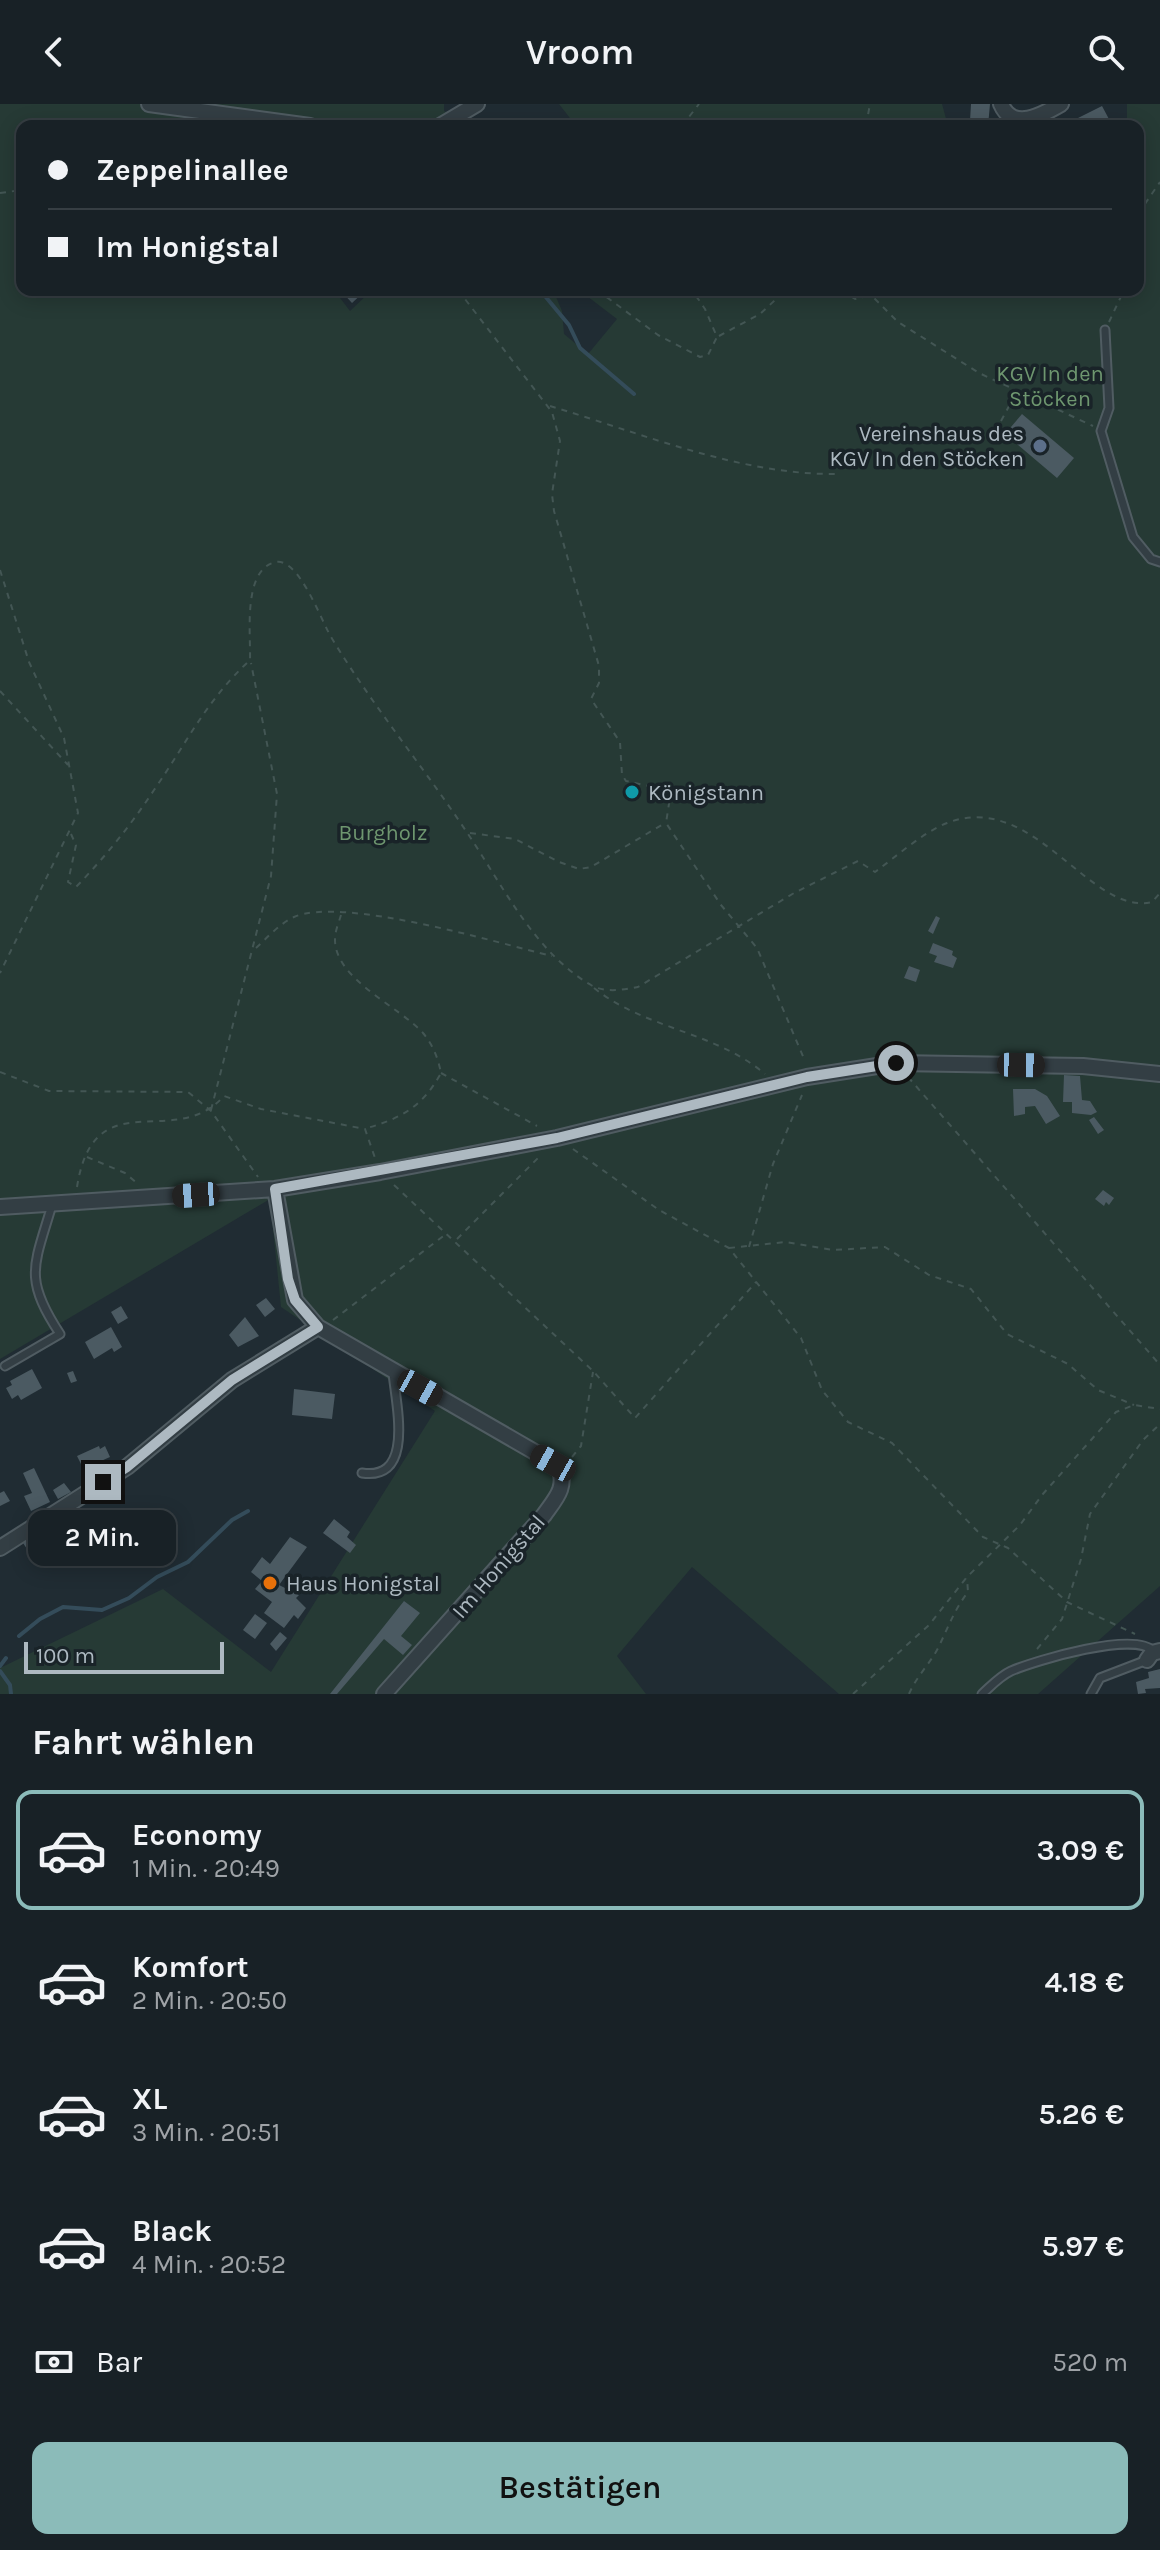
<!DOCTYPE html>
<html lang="de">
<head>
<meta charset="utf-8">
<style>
	:root { --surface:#182126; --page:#21292e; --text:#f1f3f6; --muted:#9fa3a7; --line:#363e43; --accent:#8bbbb9 }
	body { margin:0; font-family:Karla,sans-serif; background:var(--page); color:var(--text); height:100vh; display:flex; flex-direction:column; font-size:30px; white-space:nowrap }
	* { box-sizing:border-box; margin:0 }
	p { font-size:26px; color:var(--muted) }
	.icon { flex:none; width:44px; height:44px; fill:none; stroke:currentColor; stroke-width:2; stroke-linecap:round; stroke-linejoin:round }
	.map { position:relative; height:1590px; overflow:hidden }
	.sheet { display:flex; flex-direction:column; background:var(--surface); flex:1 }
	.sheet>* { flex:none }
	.guide { position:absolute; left:16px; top:16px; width:1128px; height:176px; border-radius:16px; box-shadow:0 4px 20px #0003,0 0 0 2px var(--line); display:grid; align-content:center; height:176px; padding:0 32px; background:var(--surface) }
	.scale { position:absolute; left:24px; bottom:20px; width:200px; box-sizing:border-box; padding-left:8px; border:4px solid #adb9c1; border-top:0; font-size:22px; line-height:28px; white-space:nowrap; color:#adb9c1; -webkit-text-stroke:6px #192328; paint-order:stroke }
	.end { position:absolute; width:36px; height:36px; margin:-18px; border:10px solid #adb9c1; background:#111; box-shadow:0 0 0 4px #111 }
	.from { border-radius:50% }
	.bubble { position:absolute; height:56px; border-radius:16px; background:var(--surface); box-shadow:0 4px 20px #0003,0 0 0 2px var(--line); font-size:26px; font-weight:600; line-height:56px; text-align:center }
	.car { position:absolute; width:24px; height:48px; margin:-24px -12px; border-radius:10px; box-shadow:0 0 6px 2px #0007; background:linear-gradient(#222 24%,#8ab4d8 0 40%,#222 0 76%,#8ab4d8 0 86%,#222 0) }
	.guide b { display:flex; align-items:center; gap:28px; height:76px; font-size:30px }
	.guide b+b { border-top:2px solid var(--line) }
	.guide i { width:20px; height:20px; background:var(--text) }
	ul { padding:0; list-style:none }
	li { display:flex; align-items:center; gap:24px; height:120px; margin:0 16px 12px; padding:0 16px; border:4px solid transparent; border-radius:16px }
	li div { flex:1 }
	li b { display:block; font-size:30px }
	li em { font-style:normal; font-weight:600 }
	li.selected { border-color:var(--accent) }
	li>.icon { width:72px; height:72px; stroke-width:1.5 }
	h2 { padding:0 32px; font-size:36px; line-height:96px }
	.pay { display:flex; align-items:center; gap:20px; height:88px; padding:0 32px; font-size:30px }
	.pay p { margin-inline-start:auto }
	.button { display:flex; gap:16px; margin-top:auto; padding:16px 32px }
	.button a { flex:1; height:92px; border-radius:16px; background:var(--accent); color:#111; font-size:32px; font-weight:600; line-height:92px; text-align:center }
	header { display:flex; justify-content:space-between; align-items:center; height:104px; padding:0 32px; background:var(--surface); font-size:36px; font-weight:600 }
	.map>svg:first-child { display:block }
	.green { fill:#263a35 }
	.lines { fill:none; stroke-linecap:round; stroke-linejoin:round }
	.stream { stroke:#344c5a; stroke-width:4 }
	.building { fill:#4b5a62 }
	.service-casing { stroke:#505c62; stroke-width:11 }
	.minor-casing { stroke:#505c62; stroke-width:18 }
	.path { stroke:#435654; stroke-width:2; stroke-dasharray:6 6; stroke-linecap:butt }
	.service { stroke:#333e44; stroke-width:7 }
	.minor { stroke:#333e44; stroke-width:14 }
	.route { stroke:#adb9c1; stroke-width:10 }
	.service-dot { fill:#5c6f8a; stroke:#192328; stroke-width:3 }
	.culture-dot { fill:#0f9aa8; stroke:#192328; stroke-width:3 }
	.food-dot { fill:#e8710a; stroke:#192328; stroke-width:3 }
	.labels { text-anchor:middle; stroke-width:7; stroke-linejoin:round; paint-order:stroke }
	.park-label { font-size:22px; fill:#6e966f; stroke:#192328 }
	.poi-label { font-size:22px; fill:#adb9c1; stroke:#192328; text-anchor:start }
	.street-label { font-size:22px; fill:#adb9c1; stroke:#192328 }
</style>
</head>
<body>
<header><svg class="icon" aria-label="back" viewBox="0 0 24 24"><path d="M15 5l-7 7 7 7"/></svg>Vroom<svg class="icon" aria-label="search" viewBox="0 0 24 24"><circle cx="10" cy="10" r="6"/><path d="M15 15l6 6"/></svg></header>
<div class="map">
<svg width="1160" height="1590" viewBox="0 0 1160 1590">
	<rect width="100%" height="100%" fill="#202c33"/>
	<path class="green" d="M 0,0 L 444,0 L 444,7 L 479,22 L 22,22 L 22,186 L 334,186 L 350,207 L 372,186 L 553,186 L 562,207 L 564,230 L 588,250 L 617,215 L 579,186 L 1138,186 L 1138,22 L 1127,22 L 1127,0 L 1160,0 L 1160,1482 L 1038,1590 L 839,1590 L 692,1463 L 617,1552 L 646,1590 L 0,1590 L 0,1564 L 163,1485 L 271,1568 L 435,1307 L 281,1203 L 270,1095 L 0,1255 Z
		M 559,0 L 942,0 L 948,22 L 568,22 L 573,18 Z"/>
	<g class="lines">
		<path class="stream" d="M 540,186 L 569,221 L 580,244 L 634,290
			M 19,1532 L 40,1515 L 63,1503 L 102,1506 L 129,1494 L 157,1473 L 188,1458 L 232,1416 L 248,1407
			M 0,1562 L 6,1554
			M 0,1567 L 10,1581 L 11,1590"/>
	</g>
	<path class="building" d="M 971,0 L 990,0 L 988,22 L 976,22 L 976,18 L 970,17 Z
		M 1102,2 L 1110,17 L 1101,22 L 1082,22 L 1078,14 Z
		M 340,186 L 366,186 L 352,199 Z
		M 1022,310 L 1074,354 L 1057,374 L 1005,330 Z
		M 936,812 L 940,814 L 933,830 L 928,827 Z
		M 933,839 L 953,847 L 952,851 L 957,854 L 953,864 L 934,858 L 937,852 L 929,849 Z
		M 909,862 L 920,866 L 916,878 L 904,874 Z
		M 1064,971 L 1080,972 L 1082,996 L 1090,997 L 1097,1008 L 1091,1011 L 1072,1009 L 1072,998 L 1063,998 Z
		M 1013,985 L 1035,985 L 1047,992 L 1060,1012 L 1046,1020 L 1035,1002 L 1025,1003 L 1025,1010 L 1014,1012 Z
		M 1094,1013 L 1104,1026 L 1098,1030 L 1089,1016 Z
		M 1103,1086 L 1114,1094 L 1109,1101 L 1106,1098 L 1104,1102 L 1095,1095 Z
		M 266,1194 L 275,1205 L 265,1213 L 256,1201 Z
		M 121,1202 L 128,1214 L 118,1220 L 111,1208 Z
		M 245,1213 L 259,1232 L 238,1243 L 229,1231 Z
		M 111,1223 L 122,1243 L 114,1248 L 112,1244 L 94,1255 L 85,1238 Z
		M 32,1265 L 42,1284 L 21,1296 L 18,1291 L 12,1295 L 6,1284 L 12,1281 L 10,1277 Z
		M 73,1267 L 77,1277 L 71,1279 L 67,1269 Z
		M 294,1285 L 335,1290 L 332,1315 L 292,1311 Z
		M 99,1342 L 100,1345 L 105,1342 L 110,1353 L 92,1361 L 95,1369 L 87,1372 L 77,1352 Z
		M 34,1364 L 50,1398 L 31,1407 L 24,1392 L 32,1389 L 23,1369 Z
		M 64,1379 L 71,1388 L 58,1395 L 53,1386 Z
		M 4,1387 L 10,1397 L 0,1402 L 0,1389 Z
		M 334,1415 L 350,1428 L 347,1433 L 356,1441 L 350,1449 L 323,1429 Z
		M 37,1430 L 41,1436 L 27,1445 L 23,1439 Z
		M 290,1433 L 307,1443 L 279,1481 L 299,1491 L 296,1494 L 306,1504 L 298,1515 L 294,1511 L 284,1524 L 264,1509 L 272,1498 L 255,1485 L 262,1477 L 251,1468 L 262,1453 L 270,1460 Z
		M 77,1453 L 84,1453 L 87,1457 L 76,1463 L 72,1456 Z
		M 404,1497 L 420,1509 L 401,1532 L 412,1541 L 403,1551 L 384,1535 L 337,1590 L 330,1590 Z
		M 255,1510 L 267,1519 L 255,1535 L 243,1526 Z
		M 280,1528 L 287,1534 L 276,1547 L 270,1540 Z
		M 1160,1565 L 1160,1584 L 1145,1585 L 1146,1589 L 1138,1590 L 1136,1578 L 1149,1574 L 1148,1568 Z"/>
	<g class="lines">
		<g class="service-casing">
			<path id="service" d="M 1105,226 L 1109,304 L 1101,327 L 1133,433 L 1151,455 L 1160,458
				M 5,1262 L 60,1230 C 23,1174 34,1162 52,1101
				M 362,1369 C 415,1377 396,1301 393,1269
				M 982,1590 C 991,1582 1000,1572 1011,1567 C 1037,1556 1135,1527 1153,1547
				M 1091,1590 L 1100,1574 L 1147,1556"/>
		</g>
		<g class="minor-casing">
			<path id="minor" d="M 149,0 L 310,22
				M 1001,0 C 1013,28 1042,11 1061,0
				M 440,22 L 477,0
				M 275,1085 L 295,1196 L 318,1223 L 559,1362 C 567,1384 556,1394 544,1411 L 384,1590
				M 0,1103 L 275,1085 L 380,1068 L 557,1034 L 807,973 L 896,959 L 1083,962 L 1160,970
				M 0,1444 L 127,1363 L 232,1276 L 318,1223
				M 1147,1556 L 1152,1549 L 1160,1547"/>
		</g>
		<path class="path" d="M 682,22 L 699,0
			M 866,22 L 870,0
			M 0,89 L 22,86
			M 1138,110 L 1160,78
			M 458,186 L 552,308 L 560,337 L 552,390 L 554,407 L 599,562 L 599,579 L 591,595 L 620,638 L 622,671 L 626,677 L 671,687 L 666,719 L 721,801 L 757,844 L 805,957
			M 597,186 L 658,231 L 700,253 L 708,251 L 717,233 L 705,205 L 692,186
			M 841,186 L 855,195 L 868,192
			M 866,186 L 898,218 L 979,269 L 1093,322
			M 1109,218 L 1124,186
			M 719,232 L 760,210 L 786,186
			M 550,302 C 641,329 740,371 836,370
			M 1001,317 L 1016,289
			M 0,466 L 29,558 L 64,634 L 78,709 L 0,869
			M 0,587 L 68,661
			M 470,729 L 515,735 L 559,758 L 579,765 L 591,763 L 665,719
			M 71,730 L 76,741 L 68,778 L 76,783 C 105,753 131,721 154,686 C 188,637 205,598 250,556 C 251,531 242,465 276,458 C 299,454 321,516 331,533 C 372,601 422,661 466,727 C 502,780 534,848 591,881 C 604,889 623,886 638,883 L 794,789 L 858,757 L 875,768 C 897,752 922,729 947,719 C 1034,685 1090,813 1152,798 L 1160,789
			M 341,811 C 339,818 335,827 335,835 C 334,875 400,903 423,929 C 433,941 438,954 441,969 C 423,1002 402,1014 367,1024
			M 256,844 C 267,834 279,820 294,813 C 342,792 498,839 552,852
			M 594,884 C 645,925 714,927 765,970
			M 0,968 L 49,987 L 188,988 L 211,1007 L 258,1073
			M 441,969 L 537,1022
			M 908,973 L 1160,1261
			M 211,1006 L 271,772 L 277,690 L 251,559
			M 573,1045 L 659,1106 L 729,1144 L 801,1234 L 822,1286 L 848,1318 L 892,1339 L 983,1433 L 1008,1444 L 1067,1498 L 1135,1530
			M 87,1053 L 125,1069 L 138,1080
			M 394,1081 L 593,1267 L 635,1314 L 756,1178
			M 77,1083 C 94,975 174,1048 224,992 L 261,1005 L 365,1025 L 375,1054
			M 457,1135 L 540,1052
			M 749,1143 L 773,1060 L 802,991
			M 729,1144 L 786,1138 L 833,1146 L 885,1143 L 929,1171 L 971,1185 L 1007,1230 L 1068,1260 L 1098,1286 L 1134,1301
			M 333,1216 L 446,1130
			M 572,1353 L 581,1342 L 593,1268
			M 1037,1545 L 1062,1515 L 1081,1455 L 1090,1410 L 1143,1336 L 1160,1320
			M 853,1590 L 929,1521 L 967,1473 L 1020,1421 L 1042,1391 L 1116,1308 L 1134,1301 L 1160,1305
			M 909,1590 C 917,1571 932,1558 940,1540 C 949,1521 955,1505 968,1488 L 967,1474"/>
		<use href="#service" class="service"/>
		<use href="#minor" class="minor"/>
	</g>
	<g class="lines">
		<path class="route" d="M 103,1378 L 127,1363 L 232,1276 L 318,1223 L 295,1196 L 288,1175 L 275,1085 L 557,1034 L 807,973 L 896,959"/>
	</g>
	<circle class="service-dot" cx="1040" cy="342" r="8"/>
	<circle class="culture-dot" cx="632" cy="688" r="8"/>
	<circle class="food-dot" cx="270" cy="1479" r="8"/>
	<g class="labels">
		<g class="park-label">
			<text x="1050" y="277">KGV In den<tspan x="1050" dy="25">Stöcken</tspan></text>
			<text x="383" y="736">Burgholz</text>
		</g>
		<g class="poi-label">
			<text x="1024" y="337" text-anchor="end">Vereinshaus des<tspan x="1024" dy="25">KGV In den Stöcken</tspan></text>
			<text x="648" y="696">Königstann</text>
			<text x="286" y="1487">Haus Honigstal</text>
		</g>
		<g class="street-label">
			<text transform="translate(498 1462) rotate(-49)" y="8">Im Honigstal</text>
		</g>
	</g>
</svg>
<div class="scale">100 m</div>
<i class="end from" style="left:896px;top:959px"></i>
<i class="end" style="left:103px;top:1378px"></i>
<div class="bubble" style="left:28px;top:1406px;width:148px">2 Min.</div>
<i class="car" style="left:1021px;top:961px;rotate:91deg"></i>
<i class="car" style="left:196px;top:1091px;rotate:266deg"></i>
<i class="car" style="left:420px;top:1284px;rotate:119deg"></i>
<i class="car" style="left:553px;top:1359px;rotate:299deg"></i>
<div class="guide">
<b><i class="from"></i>Zeppelinallee</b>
<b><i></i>Im Honigstal</b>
</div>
</div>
<section class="sheet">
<h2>Fahrt wählen</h2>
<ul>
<li class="selected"><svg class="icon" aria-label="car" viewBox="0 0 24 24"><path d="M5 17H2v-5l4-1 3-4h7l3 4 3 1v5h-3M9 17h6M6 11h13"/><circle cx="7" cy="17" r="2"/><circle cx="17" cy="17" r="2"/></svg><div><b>Economy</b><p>1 Min. · 20:49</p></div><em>3.09 €</em></li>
<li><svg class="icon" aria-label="car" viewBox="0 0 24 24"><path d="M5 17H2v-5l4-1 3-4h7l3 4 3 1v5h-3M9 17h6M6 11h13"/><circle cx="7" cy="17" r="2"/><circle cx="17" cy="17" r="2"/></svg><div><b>Komfort</b><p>2 Min. · 20:50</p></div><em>4.18 €</em></li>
<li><svg class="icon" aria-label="car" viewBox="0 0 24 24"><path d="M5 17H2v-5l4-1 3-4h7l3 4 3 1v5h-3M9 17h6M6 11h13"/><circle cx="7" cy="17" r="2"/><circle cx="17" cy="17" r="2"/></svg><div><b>XL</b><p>3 Min. · 20:51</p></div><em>5.26 €</em></li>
<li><svg class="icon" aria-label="car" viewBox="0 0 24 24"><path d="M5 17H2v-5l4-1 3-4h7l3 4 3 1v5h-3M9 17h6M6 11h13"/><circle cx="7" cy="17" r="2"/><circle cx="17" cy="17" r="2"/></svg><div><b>Black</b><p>4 Min. · 20:52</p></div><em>5.97 €</em></li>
</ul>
<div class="pay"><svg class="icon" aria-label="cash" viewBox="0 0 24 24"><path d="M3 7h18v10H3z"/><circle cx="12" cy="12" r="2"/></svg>Bar<p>520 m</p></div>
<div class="button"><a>Bestätigen</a></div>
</section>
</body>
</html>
